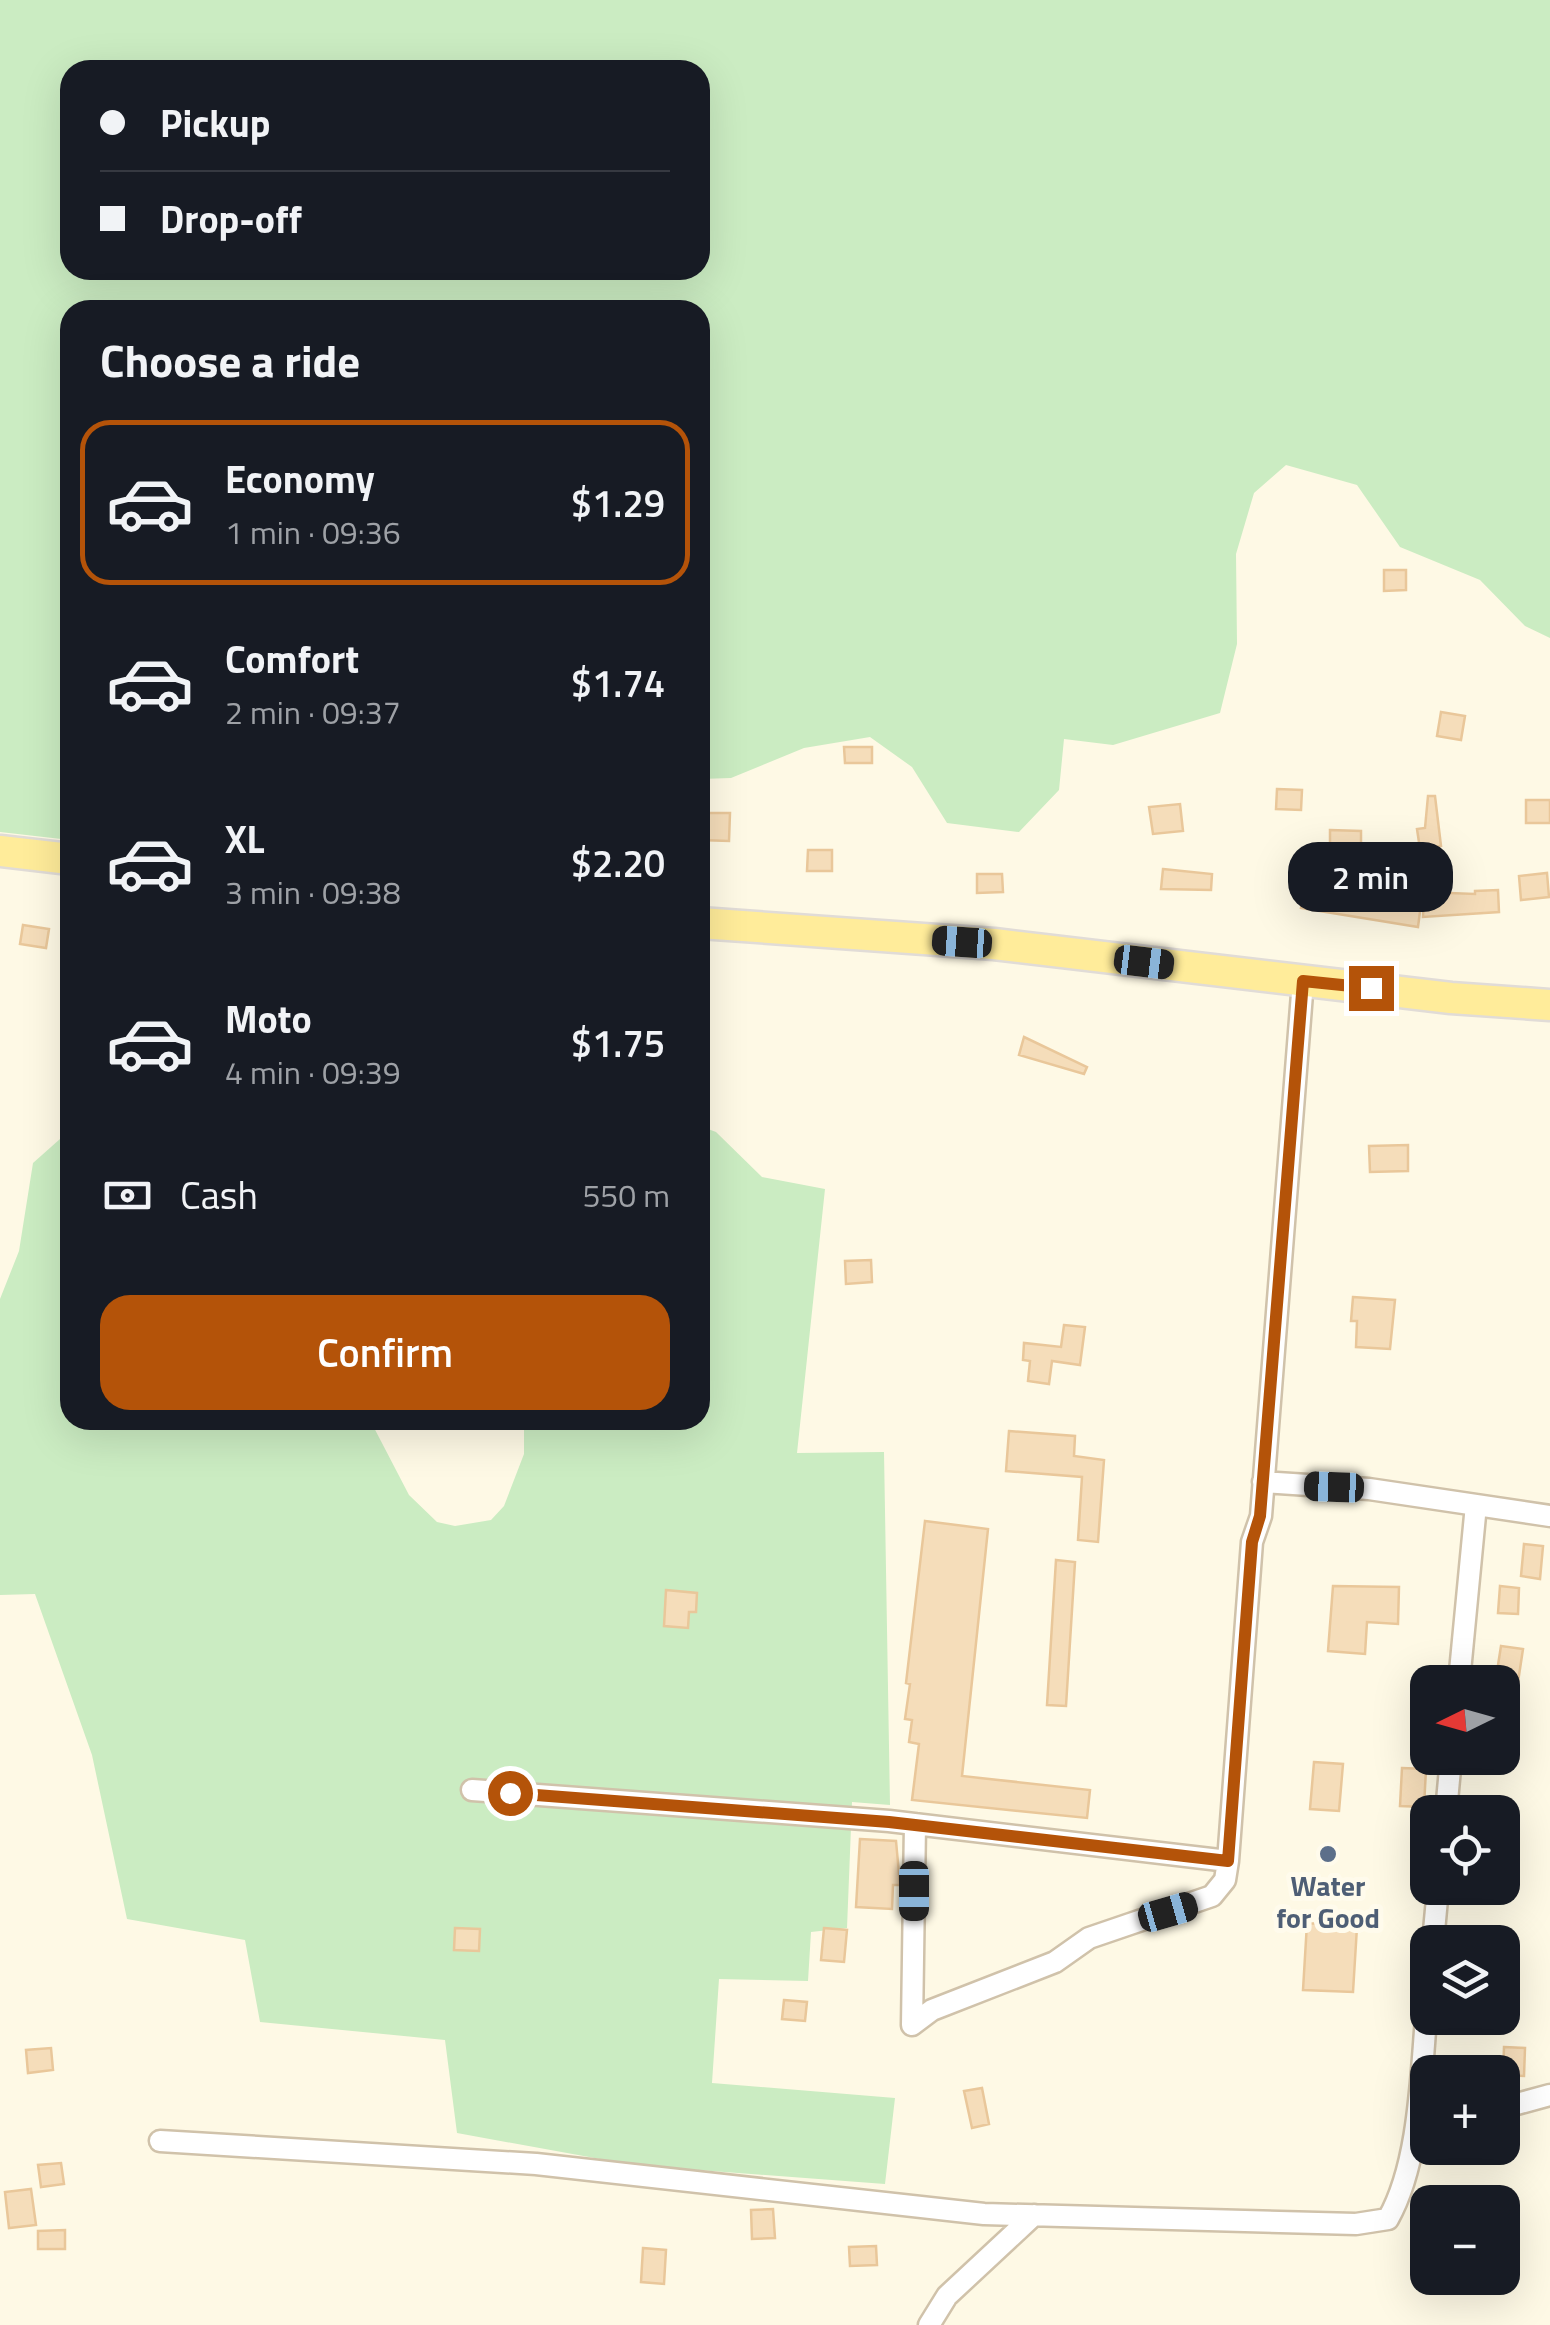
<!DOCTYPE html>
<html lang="en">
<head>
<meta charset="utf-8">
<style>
	:root { --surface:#171b24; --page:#20242c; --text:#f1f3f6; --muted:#9ea1a6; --line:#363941; --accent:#b45309 }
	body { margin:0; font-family:"Titillium Web",sans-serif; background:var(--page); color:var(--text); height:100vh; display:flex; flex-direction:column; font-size:38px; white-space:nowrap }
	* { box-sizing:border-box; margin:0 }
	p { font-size:32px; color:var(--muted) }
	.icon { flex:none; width:55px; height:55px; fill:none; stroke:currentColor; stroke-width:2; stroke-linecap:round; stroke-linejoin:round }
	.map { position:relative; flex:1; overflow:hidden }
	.drawer { position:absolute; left:60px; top:300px; width:650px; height:1130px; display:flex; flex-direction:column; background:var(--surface); border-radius:30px; box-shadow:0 10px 40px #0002 }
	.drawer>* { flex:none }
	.hud { position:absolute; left:60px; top:60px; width:650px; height:220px; border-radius:30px; box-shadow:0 10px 40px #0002; display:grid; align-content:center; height:220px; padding:0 40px; background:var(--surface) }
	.needle { width:65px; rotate:265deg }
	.fabs { position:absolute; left:1410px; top:1665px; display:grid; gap:20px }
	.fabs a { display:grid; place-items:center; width:110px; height:110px; border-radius:20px; background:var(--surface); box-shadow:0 10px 40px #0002; font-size:50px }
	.end { position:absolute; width:45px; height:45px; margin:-22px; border:12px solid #b45309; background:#fff; box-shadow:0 0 0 5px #fff }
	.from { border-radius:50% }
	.bubble { position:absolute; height:70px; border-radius:30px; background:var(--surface); box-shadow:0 10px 40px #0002; font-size:32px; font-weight:600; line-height:70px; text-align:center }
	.car { position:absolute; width:30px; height:60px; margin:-30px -15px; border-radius:12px; box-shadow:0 0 8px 2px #0007; background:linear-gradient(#222 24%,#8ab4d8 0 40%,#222 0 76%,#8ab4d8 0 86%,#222 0) }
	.hud b { display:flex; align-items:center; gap:35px; height:95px; font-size:38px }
	.hud b+b { border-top:2px solid var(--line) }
	.hud i { width:25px; height:25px; background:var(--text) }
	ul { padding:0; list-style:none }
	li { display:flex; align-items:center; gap:30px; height:165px; margin:0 20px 15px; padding:0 20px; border:5px solid transparent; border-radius:30px }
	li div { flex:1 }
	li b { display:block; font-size:38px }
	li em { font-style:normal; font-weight:600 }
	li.on { border-color:var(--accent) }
	li>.icon { width:90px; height:90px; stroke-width:1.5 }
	h2 { padding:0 40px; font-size:45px; line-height:120px }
	.pay { display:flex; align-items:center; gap:25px; height:110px; padding:0 40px; font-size:38px }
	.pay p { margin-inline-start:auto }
	.cta { display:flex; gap:20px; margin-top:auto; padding:20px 40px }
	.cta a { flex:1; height:115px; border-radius:30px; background:var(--accent); color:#fff; font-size:40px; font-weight:600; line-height:115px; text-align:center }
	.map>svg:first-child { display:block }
	.green { fill:#cbecc2; fill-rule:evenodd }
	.building { fill:#f5ddba; stroke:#e9c79a; stroke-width:2.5 }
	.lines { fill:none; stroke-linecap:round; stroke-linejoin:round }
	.street-casing { stroke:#d0c2aa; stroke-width:25 }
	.primary-casing { stroke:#e1dcd7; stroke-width:35 }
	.street { stroke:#fff; stroke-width:20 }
	.primary { stroke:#ffec9a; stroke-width:30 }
	.route { stroke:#b45309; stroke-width:12 }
	.service-dot { fill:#5c6f8a; stroke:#fffbec; stroke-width:4 }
	.labels { text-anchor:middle; stroke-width:10; stroke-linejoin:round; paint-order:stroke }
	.service-label { font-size:28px; font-weight:bold; fill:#4e5e75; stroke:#fffbec }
</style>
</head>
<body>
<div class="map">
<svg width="1550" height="2325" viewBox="0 0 1550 2325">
	<rect width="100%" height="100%" fill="#fef9e5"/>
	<path class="green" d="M 0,0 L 1550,0 L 1550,638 L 1525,626 L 1480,580 L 1400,547 L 1357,485 L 1286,465 L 1254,493 L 1236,554 L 1237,644 L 1220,713 L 1113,745 L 1064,739 L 1059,790 L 1019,832 L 947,823 L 912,767 L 870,737 L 804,748 L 731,778 L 700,779 L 700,310 L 70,310 L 70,840 L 0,832 ZM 70,70 L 700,70 L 700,270 L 70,270 Z
		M 700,1126 L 716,1132 L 762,1177 L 825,1189 L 797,1453 L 884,1452 L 890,1805 L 852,1802 L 847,1928 L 811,1932 L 808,1981 L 719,1979 L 712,2083 L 895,2098 L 885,2184 L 633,2165 L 457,2133 L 445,2040 L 260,2022 L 245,1940 L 127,1919 L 92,1755 L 35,1594 L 0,1595 L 0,1299 L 19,1251 L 33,1163 L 60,1139 L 70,1137 L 70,1420 L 370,1420 L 409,1495 L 437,1522 L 455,1526 L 491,1520 L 504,1506 L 524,1454 L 524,1420 L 700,1420 Z"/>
	<path class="building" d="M 1384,570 L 1406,570 L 1406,590 L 1384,591 Z
		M 1441,712 L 1465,716 L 1461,740 L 1437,736 Z
		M 844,747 L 872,747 L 872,763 L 845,763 Z
		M 1277,789 L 1302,790 L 1301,810 L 1276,809 Z
		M 1428,796 L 1435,796 L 1441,846 L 1420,849 L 1417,829 L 1425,828 Z
		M 1526,800 L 1550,800 L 1550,823 L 1526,823 Z
		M 1180,804 L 1183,831 L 1153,834 L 1149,807 Z
		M 700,813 L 730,813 L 729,841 L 700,840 Z
		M 1330,830 L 1361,831 L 1361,855 L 1330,854 Z
		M 808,850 L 832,850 L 832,871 L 807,871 Z
		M 1163,869 L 1212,874 L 1211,890 L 1161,889 Z
		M 1547,873 L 1549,897 L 1521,900 L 1519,876 Z
		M 977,874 L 1002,874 L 1003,892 L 977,893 Z
		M 1305,885 L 1331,890 L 1330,898 L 1421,904 L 1418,927 L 1301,908 Z
		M 1498,890 L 1499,912 L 1423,917 L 1424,892 L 1475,894 L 1475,891 Z
		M 23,925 L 49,929 L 46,948 L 20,944 Z
		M 1024,1037 L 1087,1067 L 1084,1074 L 1019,1055 Z
		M 1408,1145 L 1408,1171 L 1370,1172 L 1369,1146 Z
		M 871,1260 L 872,1282 L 846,1284 L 845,1261 Z
		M 1353,1297 L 1395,1300 L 1390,1349 L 1356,1347 L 1357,1321 L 1351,1321 Z
		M 1064,1325 L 1085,1327 L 1080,1365 L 1052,1361 L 1049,1384 L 1028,1381 L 1030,1361 L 1023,1360 L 1024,1343 L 1061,1347 Z
		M 1009,1431 L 1075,1436 L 1074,1456 L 1104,1460 L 1098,1542 L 1078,1540 L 1082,1477 L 1006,1471 Z
		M 925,1521 L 988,1529 L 962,1776 L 1090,1790 L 1087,1818 L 912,1800 L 919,1744 L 909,1742 L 912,1720 L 905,1719 L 910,1684 L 906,1683 Z
		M 1524,1544 L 1543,1546 L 1540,1579 L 1521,1576 Z
		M 1056,1560 L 1075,1562 L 1066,1706 L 1047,1705 Z
		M 1333,1586 L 1399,1587 L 1398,1624 L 1367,1622 L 1365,1654 L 1328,1651 Z
		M 1500,1586 L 1519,1588 L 1518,1614 L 1498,1613 Z
		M 666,1590 L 697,1593 L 696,1612 L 689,1612 L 688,1628 L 664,1626 Z
		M 1501,1646 L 1523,1649 L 1518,1682 L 1496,1678 Z
		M 1314,1762 L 1343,1764 L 1339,1811 L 1310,1809 Z
		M 1402,1768 L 1426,1769 L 1424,1807 L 1400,1806 Z
		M 860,1839 L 896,1841 L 900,1885 L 893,1885 L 892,1909 L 856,1907 Z
		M 1307,1923 L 1357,1927 L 1353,1992 L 1303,1990 Z
		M 455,1928 L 480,1929 L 479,1951 L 454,1950 Z
		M 824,1928 L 847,1930 L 844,1962 L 821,1960 Z
		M 784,2000 L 807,2002 L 805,2021 L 782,2019 Z
		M 1504,2047 L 1525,2048 L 1524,2076 L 1503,2075 Z
		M 51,2048 L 53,2070 L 28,2073 L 26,2050 Z
		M 982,2088 L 989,2124 L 972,2128 L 964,2091 Z
		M 61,2163 L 64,2184 L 41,2187 L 38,2165 Z
		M 31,2189 L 36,2225 L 9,2228 L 5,2192 Z
		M 773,2209 L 775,2238 L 752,2239 L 751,2210 Z
		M 65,2230 L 65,2249 L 38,2249 L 38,2231 Z
		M 876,2246 L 877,2265 L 850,2266 L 849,2247 Z
		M 643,2248 L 666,2250 L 664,2284 L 641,2282 Z"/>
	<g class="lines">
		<g class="street-casing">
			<path id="street" d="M 1263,1482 L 1369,1489 L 1550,1516
				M 1459,1682 L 1476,1505
				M 472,1790 L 889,1821 L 1228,1861 L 1252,1542 L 1261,1516 L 1303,981
				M 1446,1812 L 1451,1758
				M 1433,1942 L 1438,1888
				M 912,2025 L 932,2010 L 1055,1962 L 1089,1938 L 1212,1896 L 1225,1880 L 1228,1861
				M 912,2025 L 915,1824
				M 1502,2108 L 1550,2095
				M 160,2141 L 536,2164 L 984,2214 L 1356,2224 L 1388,2219 C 1422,2159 1421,2063 1428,1995
				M 929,2325 L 947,2296 L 1034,2215"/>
		</g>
		<g class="primary-casing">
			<path id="primary" d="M 0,851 L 70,859
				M 700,923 L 994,944 L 1451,998 L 1550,1005"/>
		</g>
		<use href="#street" class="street"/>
		<use href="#primary" class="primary"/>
	</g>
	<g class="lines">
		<path class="route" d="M 510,1793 L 889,1822 L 1228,1861 L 1252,1542 L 1260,1516 L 1303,981 L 1371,988"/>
	</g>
	<circle class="service-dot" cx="1328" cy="1854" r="10"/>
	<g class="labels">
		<g class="service-label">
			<text x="1328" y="1896">Water<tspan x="1328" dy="32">for Good</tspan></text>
		</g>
	</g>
</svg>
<div class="fabs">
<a><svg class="needle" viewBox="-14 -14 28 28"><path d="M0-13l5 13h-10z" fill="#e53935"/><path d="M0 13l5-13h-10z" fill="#9ea1a6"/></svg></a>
<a><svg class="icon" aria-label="locate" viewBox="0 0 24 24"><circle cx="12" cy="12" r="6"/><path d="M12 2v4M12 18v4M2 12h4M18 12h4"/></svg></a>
<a><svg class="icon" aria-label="layers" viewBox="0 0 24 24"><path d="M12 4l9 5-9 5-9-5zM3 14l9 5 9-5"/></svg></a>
<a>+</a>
<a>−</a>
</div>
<i class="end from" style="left:510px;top:1793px"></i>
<i class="end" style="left:1371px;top:988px"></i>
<div class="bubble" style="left:1288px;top:842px;width:165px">2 min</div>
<i class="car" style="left:962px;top:942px;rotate:274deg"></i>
<i class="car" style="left:1144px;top:962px;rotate:97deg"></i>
<i class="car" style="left:1334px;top:1487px;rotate:272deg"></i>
<i class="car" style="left:914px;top:1891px;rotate:180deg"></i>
<i class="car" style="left:1168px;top:1912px;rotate:74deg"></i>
<div class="hud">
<b><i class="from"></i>Pickup</b>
<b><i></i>Drop-off</b>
</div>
<section class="drawer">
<h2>Choose a ride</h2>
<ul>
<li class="on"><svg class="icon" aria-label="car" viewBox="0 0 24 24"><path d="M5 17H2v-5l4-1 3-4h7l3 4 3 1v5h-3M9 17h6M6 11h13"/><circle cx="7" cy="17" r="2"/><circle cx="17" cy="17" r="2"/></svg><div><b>Economy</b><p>1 min · 09:36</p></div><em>$1.29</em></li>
<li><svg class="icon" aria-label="car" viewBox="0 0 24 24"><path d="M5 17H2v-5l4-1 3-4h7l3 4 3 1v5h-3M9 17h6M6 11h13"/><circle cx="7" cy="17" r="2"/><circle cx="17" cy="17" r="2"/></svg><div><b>Comfort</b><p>2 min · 09:37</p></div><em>$1.74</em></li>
<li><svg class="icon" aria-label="car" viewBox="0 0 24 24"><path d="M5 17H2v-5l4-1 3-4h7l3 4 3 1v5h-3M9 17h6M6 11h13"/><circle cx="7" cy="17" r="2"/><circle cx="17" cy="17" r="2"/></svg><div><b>XL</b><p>3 min · 09:38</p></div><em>$2.20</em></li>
<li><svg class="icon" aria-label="car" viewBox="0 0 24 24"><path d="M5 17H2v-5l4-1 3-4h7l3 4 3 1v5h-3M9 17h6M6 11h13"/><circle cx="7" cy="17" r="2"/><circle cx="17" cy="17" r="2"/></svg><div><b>Moto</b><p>4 min · 09:39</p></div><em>$1.75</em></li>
</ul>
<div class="pay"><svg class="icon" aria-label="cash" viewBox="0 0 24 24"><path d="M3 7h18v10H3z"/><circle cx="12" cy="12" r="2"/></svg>Cash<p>550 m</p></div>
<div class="cta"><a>Confirm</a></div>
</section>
</div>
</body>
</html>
